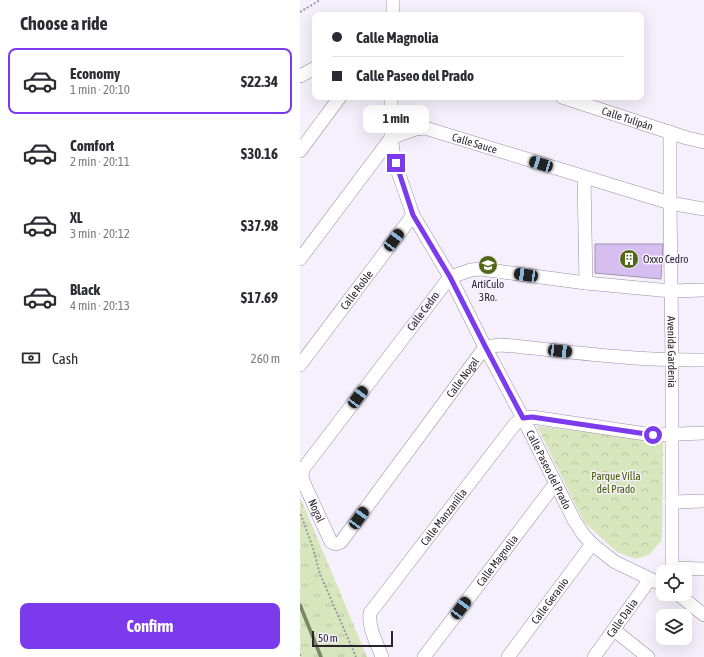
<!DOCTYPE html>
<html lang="en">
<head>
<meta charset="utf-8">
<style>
	:root { --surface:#fff; --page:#f7f7f7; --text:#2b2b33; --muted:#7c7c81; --line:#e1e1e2; --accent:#7c3aed }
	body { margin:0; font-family:"Asap Condensed",sans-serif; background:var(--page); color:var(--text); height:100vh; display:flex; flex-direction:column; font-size:15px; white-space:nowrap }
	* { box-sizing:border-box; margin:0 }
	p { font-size:13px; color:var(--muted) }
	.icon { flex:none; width:22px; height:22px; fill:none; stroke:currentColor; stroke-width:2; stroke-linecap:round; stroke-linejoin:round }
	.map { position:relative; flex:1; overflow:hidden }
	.side { display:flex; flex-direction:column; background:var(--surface); width:300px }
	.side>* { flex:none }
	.guide { position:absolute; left:12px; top:12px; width:332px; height:88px; border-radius:8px; box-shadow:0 4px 16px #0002; display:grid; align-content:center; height:88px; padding:0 20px; background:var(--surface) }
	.fabs { position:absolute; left:356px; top:565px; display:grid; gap:8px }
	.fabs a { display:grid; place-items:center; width:36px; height:36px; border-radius:8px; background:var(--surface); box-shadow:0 4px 16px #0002; font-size:20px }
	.scale { position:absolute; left:12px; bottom:10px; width:81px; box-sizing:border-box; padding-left:4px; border:2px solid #29242f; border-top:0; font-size:11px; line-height:14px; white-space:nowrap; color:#29242f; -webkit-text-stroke:3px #f6f0fc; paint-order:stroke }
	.end { position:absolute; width:18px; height:18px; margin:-9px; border:5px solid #7c3aed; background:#fff; box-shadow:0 0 0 2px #fff }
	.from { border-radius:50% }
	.bubble { position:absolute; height:28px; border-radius:8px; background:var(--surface); box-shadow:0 4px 16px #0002; font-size:13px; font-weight:700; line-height:28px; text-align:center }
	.car { position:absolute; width:12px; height:24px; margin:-12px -6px; border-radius:5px; box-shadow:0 0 3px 1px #0007; background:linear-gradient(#222 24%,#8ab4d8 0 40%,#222 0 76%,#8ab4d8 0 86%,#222 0) }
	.guide b { display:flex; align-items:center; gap:14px; height:38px; font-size:15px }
	.guide b+b { border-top:1px solid var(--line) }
	.guide i { width:10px; height:10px; background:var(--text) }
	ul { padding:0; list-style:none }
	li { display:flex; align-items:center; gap:12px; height:66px; margin:0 8px 6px; padding:0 12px; border:2px solid transparent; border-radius:8px }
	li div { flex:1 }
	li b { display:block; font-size:15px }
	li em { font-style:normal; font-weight:700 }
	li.active { border-color:var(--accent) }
	li>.icon { width:36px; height:36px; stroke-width:1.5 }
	h2 { padding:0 20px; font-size:18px; line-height:48px }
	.pay { display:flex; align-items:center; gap:10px; height:44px; padding:0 20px; font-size:15px }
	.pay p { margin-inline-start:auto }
	.cta { display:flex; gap:8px; margin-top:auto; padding:8px 20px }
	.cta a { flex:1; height:46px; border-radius:8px; background:var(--accent); color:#fff; font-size:16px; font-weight:700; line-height:46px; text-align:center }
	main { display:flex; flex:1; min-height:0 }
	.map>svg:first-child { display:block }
	.grass { fill:url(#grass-tufts) }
	.park { fill:url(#park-crowns) }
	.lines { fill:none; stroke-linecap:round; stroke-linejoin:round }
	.stream { stroke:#7a8564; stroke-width:3.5 }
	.building { fill:#d7bef0; stroke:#a193af }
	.minor-casing { stroke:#9a8ca8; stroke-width:14 }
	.path { stroke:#9c97a2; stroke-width:2; stroke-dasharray:2 2; stroke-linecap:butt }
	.minor { stroke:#fff; stroke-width:13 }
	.route { stroke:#7c3aed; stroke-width:5 }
	.labels { text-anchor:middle; stroke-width:3; stroke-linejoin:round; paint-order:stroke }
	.street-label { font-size:11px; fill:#29242f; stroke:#f6f0fc }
	.poi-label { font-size:11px; fill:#29242f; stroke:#f6f0fc; text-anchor:start }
	.park-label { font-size:11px; fill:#455904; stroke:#f6f0fc }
</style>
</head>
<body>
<main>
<section class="side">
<h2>Choose a ride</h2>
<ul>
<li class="active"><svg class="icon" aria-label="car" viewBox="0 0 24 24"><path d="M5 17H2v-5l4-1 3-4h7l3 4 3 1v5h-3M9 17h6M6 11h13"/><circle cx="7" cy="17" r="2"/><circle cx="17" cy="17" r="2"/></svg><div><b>Economy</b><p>1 min · 20:10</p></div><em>$22.34</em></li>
<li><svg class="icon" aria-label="car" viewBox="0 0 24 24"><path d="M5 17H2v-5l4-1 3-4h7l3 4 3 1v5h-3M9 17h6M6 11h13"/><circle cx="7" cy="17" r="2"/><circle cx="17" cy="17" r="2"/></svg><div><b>Comfort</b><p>2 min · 20:11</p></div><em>$30.16</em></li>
<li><svg class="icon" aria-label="car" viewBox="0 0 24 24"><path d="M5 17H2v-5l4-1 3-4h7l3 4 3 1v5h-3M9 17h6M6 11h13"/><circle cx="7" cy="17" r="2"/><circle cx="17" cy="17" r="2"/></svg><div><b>XL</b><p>3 min · 20:12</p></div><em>$37.98</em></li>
<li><svg class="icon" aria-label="car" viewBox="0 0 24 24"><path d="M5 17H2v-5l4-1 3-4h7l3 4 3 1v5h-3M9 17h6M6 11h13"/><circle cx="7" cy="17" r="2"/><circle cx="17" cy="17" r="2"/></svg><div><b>Black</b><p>4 min · 20:13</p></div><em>$17.69</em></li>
</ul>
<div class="pay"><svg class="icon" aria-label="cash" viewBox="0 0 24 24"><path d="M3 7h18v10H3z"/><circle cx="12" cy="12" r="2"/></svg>Cash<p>260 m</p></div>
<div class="cta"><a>Confirm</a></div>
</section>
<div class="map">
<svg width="404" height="657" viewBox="0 0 404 657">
	<defs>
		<pattern id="grass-tufts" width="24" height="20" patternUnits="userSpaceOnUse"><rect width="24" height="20" fill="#d7e6bc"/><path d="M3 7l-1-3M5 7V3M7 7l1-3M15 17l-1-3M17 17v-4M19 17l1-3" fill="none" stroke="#b9c5a2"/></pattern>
		<pattern id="park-crowns" width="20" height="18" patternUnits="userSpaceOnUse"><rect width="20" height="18" fill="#d7e6bc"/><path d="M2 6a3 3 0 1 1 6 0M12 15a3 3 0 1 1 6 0" fill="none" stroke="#b9c5a2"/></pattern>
	</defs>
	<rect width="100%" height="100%" fill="#f6f0fc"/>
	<path class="grass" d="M 0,498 L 6,511 L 67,657 L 0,657 Z"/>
	<path class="park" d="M 237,426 L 363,442 L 362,540 L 349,555 L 336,559 L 317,552 L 284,522 Z"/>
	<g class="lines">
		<path class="stream" d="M 0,605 L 21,657"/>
	</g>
	<path class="building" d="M 295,244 L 363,244 L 361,279 L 295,273 Z"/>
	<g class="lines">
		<g class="minor-casing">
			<g id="minor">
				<path d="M 93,15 L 93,0"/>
				<path d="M 0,76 L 15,68"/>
				<path id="s1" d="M 91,97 L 91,138 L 95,163 L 113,215 L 150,277 L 185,347 L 223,418 L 274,520 L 283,534 L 292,544 L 315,562 L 363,585"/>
				<path id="s2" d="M 262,97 L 387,138 L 404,142"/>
				<path id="s3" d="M 370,132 L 370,203 L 372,361 L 372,572"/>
				<path d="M 0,151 L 40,97"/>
				<path d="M 284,177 L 286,283"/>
				<path id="s4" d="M 0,259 L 91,138 L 116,129 L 125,128 L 370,203 L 404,209"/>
				<path id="s5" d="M 404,290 L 371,291 L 286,283 L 181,269 L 171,270 L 150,277 L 3,469 L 2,475 L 3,481 L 31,542 L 36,544 L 41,542 L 185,347 L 200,345 L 215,346 C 278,353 341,361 404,360"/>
				<path id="s6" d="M 0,365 L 113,215"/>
				<path d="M 372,502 L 404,501"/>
				<path d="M 372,568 L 404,569"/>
				<path d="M 378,594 L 404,615"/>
				<path d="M 314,630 L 348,657"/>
				<path id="s7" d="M 82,657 C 77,643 68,628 70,613 L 215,424 L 223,418 L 232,417 L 353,435 L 404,433"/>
				<path id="s8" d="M 124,657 L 255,484"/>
				<path id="s9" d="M 208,657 L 292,544"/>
				<path id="s10" d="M 294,657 L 350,579"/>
			</g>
		</g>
		<path class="path" d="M 0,12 L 20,0
			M 0,515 L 1,515 L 13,548 L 20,574 L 56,657
			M 0,654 L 1,657"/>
		<use href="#minor" class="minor"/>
	</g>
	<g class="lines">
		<path class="route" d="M 96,163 L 113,215 L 150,277 L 185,346 L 223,418 L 232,417 L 353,435"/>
	</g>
	<defs>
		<g id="building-disc" transform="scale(1)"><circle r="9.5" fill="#526816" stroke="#f6f0fc"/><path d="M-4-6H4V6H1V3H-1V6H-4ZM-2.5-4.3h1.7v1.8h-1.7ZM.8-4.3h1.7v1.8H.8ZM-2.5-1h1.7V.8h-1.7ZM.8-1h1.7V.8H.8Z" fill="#fff"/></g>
		<g id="school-disc" transform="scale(1)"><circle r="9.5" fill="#526816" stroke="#f6f0fc"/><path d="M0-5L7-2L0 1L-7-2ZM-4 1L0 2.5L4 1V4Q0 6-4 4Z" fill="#fff"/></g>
	</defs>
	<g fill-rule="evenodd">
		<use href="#building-disc" x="329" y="259"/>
		<use href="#school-disc" x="188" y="265"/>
	</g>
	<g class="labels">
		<g class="street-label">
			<text dy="4" stroke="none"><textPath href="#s2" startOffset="69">Calle Tulipán</textPath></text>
			<text dy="4" stroke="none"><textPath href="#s4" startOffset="239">Calle Sauce</textPath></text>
			<text dy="4" stroke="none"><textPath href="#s6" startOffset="94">Calle Roble</textPath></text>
			<text transform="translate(123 311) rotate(-53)" y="4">Calle Cedro</text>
			<text dy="4" stroke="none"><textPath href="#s3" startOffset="220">Avenida Gardenia</textPath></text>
			<text dy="4" stroke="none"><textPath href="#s5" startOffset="793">Calle Nogal</textPath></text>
			<text dy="4" stroke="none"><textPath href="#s1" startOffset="410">Calle Paseo del Prado</textPath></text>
			<text dy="4" stroke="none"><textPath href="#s5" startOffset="543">Nogal</textPath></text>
			<text dy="4" stroke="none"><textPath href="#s7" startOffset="167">Calle Manzanilla</textPath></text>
			<text dy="4" stroke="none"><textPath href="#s8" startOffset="121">Calle Magnolia</textPath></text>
			<text dy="4" stroke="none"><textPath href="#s9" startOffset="70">Calle Geranio</textPath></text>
			<text dy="4" stroke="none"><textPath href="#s10" startOffset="48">Calle Dalia</textPath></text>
		</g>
		<g class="poi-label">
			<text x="343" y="263">Oxxo Cedro</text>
			<text x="188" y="288" text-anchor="middle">ArtiCulo<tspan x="188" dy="13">3Ro.</tspan></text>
		</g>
		<g class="park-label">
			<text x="316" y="480">Parque Villa<tspan x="316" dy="13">del Prado</tspan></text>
		</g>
	</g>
</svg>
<div class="fabs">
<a><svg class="icon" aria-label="locate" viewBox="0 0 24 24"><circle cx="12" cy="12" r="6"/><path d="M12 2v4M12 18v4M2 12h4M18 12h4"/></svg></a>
<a><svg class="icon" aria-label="layers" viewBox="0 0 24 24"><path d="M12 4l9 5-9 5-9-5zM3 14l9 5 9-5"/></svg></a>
</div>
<div class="scale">50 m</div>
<i class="end from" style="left:353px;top:435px"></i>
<i class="end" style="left:96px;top:163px"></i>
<div class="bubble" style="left:63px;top:105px;width:66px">1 min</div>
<i class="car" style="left:241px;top:164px;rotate:287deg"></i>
<i class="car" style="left:94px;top:240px;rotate:37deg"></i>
<i class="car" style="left:226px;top:275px;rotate:278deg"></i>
<i class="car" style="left:260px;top:351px;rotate:96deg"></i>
<i class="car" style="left:58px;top:397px;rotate:37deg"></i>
<i class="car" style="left:59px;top:518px;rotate:36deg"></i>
<i class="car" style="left:161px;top:608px;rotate:37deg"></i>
<div class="guide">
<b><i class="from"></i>Calle Magnolia</b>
<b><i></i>Calle Paseo del Prado</b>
</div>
</div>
</main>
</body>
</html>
